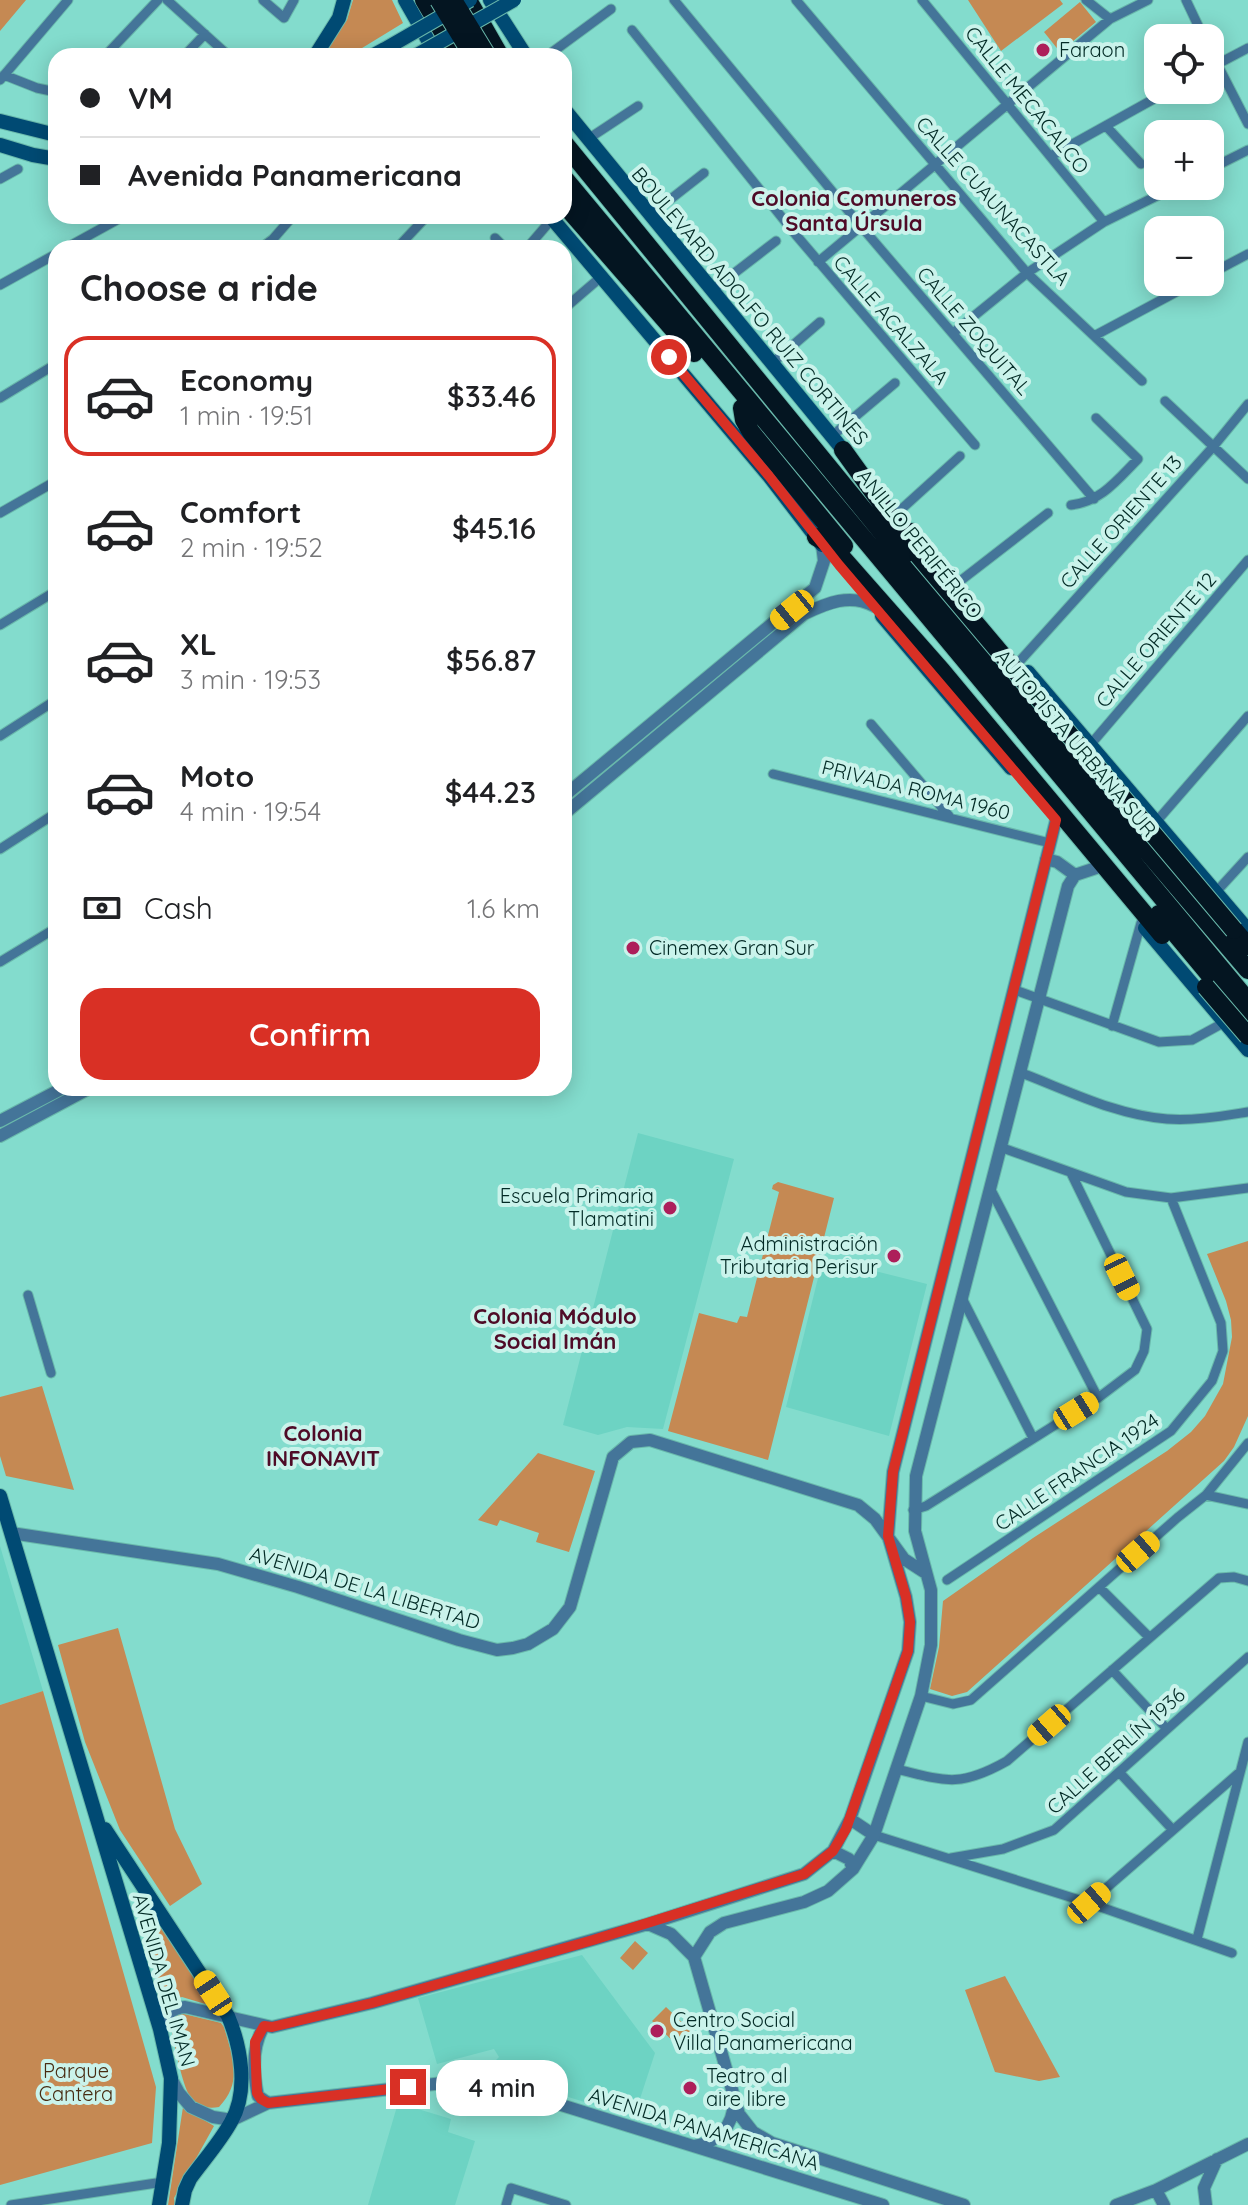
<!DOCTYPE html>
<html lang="en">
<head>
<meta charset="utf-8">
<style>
	:root { --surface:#fff; --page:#f6f6f6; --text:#202124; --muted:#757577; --line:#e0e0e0; --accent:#d93025 }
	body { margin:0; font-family:Quicksand,sans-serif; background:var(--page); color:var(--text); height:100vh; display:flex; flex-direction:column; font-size:30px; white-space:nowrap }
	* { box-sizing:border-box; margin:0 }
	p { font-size:26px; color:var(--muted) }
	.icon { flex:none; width:44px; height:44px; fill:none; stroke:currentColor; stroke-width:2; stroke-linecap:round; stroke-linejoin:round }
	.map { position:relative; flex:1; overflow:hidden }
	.drawer { position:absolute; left:48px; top:240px; width:524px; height:856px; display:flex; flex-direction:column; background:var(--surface); border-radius:24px; box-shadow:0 4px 20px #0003 }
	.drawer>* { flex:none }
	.guide { position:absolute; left:48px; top:48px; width:524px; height:176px; border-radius:24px; box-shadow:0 4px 20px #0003; display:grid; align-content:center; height:176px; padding:0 32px; background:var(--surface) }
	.fabs { position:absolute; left:1144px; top:24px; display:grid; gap:16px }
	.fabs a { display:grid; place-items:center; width:80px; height:80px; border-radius:16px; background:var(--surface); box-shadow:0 4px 20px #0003; font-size:40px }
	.end { position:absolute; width:36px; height:36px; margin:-18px; border:10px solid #d93025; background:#fff; box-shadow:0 0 0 4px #fff }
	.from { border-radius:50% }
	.bubble { position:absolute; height:56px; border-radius:24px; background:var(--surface); box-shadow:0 4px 20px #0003; font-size:26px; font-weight:600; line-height:56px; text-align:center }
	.car { position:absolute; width:24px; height:48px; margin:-24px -12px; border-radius:10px; box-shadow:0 0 6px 2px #0007; background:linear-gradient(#f5c518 24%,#345 0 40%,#f5c518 0 76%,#345 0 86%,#f5c518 0) }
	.guide b { display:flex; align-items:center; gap:28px; height:76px; font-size:30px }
	.guide b+b { border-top:2px solid var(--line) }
	.guide i { width:20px; height:20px; background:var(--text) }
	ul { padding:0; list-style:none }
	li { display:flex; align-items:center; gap:24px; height:120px; margin:0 16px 12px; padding:0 16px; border:4px solid transparent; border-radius:24px }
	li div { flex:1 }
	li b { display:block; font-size:30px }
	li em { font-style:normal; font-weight:600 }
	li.on { border-color:var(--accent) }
	li>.icon { width:72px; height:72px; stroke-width:1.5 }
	h2 { padding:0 32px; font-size:36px; line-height:96px }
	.pay { display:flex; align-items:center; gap:20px; height:88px; padding:0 32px; font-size:30px }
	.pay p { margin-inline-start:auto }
	.action { display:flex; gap:16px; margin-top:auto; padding:16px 32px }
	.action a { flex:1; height:92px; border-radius:24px; background:var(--accent); color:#fff; font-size:32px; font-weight:600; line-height:92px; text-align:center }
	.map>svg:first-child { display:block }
	.built { fill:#6dd3c3 }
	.green { fill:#c58953 }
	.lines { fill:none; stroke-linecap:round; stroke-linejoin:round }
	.minor-casing { stroke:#69b8ab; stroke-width:11 }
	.tertiary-casing { stroke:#69b8ab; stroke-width:14 }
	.secondary-casing { stroke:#69b8ab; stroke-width:16 }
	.motorway-casing { stroke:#69b8ab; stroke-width:20 }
	.minor { stroke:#447599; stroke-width:9 }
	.tertiary { stroke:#447599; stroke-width:12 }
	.secondary { stroke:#004a73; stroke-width:14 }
	.motorway { stroke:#041521; stroke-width:18 }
	.secondary-bridge-casing { stroke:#69b8ab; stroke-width:16; stroke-linecap:butt }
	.motorway-bridge-casing { stroke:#69b8ab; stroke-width:20; stroke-linecap:butt }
	.secondary-bridge { stroke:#004a73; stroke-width:14 }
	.motorway-bridge { stroke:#041521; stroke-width:18 }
	.route { stroke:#d93025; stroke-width:10 }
	.poi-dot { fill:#ad1f5a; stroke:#caf3eb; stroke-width:3 }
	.labels { text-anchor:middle; stroke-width:8; stroke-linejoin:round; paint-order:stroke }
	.poi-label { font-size:20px; fill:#022a25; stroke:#caf3eb; text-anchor:start }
	.street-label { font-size:20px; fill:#022a25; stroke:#caf3eb }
	.park-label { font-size:20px; fill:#482c12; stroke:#caf3eb }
	.neighbourhood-label { font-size:22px; font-weight:bold; fill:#4f0b27; stroke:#caf3eb }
</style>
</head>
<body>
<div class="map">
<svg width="1248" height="2205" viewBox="0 0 1248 2205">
	<rect width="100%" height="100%" fill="#83dccd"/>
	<path class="built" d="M 638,1133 L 734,1159 L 663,1429 L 627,1427 L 598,1435 L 563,1425 Z
		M 823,1258 L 927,1284 L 889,1436 L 786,1407 Z
		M 0,1546 L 43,1691 L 0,1705 Z
		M 582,1955 L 655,2053 L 634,2117 L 502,2077 L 490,2066 L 499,2057 L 494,2049 L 437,2064 L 418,1998 Z
		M 398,2103 L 451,2119 L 448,2132 L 475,2141 L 455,2205 L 368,2205 Z"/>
	<path class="green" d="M 0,0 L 26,0 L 0,31 Z
		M 353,0 L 392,0 L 403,23 L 349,56 L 322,56 L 347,20 Z
		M 968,0 L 1060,0 L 1063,4 L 1001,51 Z
		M 1080,2 L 1096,22 L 1060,52 L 1044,32 Z
		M 778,1182 L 834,1198 L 768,1460 L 668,1431 L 699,1313 L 737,1323 L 740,1316 L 747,1317 L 779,1192 L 772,1189 L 773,1185 Z
		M 1248,1241 L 1248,1416 L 1234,1447 L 1224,1461 L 967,1692 L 952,1696 L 930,1689 L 939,1647 L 943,1601 L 1033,1538 L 1167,1451 L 1191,1432 L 1205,1416 L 1223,1384 L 1232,1337 L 1231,1320 L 1226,1301 L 1207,1254 Z
		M 42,1386 L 74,1490 L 6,1476 L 0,1456 L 0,1397 Z
		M 538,1453 L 595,1471 L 569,1552 L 536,1542 L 539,1533 L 500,1520 L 497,1526 L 478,1520 Z
		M 118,1628 L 175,1829 L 202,1884 L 170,1906 L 120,1830 L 85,1742 L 58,1645 Z
		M 43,1691 L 156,2087 L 152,2143 L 0,2185 L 0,1705 Z
		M 139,1896 L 145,1900 L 212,2006 L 182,1997 L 164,2003 L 135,1902 Z
		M 635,1941 L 648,1953 L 633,1970 L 620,1958 Z
		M 1005,1976 L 1060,2077 L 1039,2081 L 995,2072 L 965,1990 Z
		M 666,2007 L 692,2032 L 678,2046 L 652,2021 Z
		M 180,2013 L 221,2023 L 224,2027 C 233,2058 243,2082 219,2107 C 208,2109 198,2107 191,2098 C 182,2087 174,2040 170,2024 L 173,2017 Z
		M 183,2107 L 214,2126 L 174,2198 L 175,2205 L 168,2205 Z"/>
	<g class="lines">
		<g class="minor-casing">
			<path id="minor" d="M 167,0 L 229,56
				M 263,0 L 284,18 L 294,0
				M 674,0 L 860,225 L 1094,499
				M 796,0 L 1027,273 L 1142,381
				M 922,0 L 1104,222
				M 1086,0 L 1110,19
				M 1186,0 L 1204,38
				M 632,30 L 796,235 L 975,445
				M 1210,50 L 1248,124
				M 105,56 L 158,0
				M 184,56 L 205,34
				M 547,56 L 611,9
				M 1210,68 L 1248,48
				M 4,75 L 37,88 L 56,92
				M 0,80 L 68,0
				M 1106,126 L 1141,164
				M 588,139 L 638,106
				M 1051,156 L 1170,90
				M 1210,169 L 1248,150
				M 0,179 L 18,169
				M 649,216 L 704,173
				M 495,238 L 505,248
				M 66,248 L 124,216
				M 261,248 L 273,239 L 293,216
				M 393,248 L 399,246 L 427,216
				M 527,248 L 552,219
				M 818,262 L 1110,19 L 1148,0
				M 1210,274 L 1248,254
				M 0,285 L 56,254
				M 711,291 L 776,241
				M 953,333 L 1027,273 L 1104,222 L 1177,186
				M 1094,336 L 1195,282
				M 564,348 L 566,307 L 601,277
				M 771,364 L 820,322
				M 0,398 L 56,364
				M 1165,401 L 1248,479
				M 832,436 L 895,383
				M 1071,505 C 1101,502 1118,479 1138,459 L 1096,418
				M 0,513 L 56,481
				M 896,514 L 960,456
				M 955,585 L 1048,513
				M 0,625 L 56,591
				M 1019,662 L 1213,447 L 1248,404
				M 871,724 L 949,816
				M 0,736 L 56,700
				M 1091,744 L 1248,560
				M 773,774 L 1050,843
				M 1156,822 L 1248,716
				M 0,849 L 56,813
				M 1216,892 L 1248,857
				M 0,962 L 56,928
				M 1015,990 L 1159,1042 L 1192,1040 L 1225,1022
				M 1112,1026 L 1141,923
				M 1019,1072 C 1067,1090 1115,1115 1167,1119 C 1194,1121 1222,1116 1248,1112
				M 1000,1147 L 1126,1192 L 1171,1198 L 1248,1188
				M 990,1188 L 1098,1398
				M 28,1295 L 51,1373
				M 962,1298 L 1033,1438
				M 1206,1495 L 1248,1504
				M 913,1510 L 926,1506 L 1098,1398 L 1135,1370 L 1144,1351 L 1147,1329 L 1071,1173
				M 947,1580 L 1171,1431 L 1212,1381 L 1223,1351 L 1221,1323 L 1171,1198
				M 1099,1587 L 1149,1637
				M 1112,1670 L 1167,1729
				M 921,1696 L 953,1704 L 971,1700 L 1177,1518 L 1206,1495 L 1248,1443
				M 897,1769 C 947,1782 961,1787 1007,1761 L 1219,1578 L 1234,1577 L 1248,1581
				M 1119,1772 L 1173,1830
				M 874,1835 L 1089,1903 L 1232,1953
				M 951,1858 L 1003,1849 L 1054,1830 L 1248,1657
				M 1089,1903 L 1240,1772
				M 1197,1939 L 1248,1742
				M 11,2205 L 163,2182
				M 506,2205 L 511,2188 L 566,2205"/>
		</g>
		<g class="tertiary-casing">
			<path id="tertiary" d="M 564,796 L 815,588 L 824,561 L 822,545
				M 564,814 L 804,614 C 827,603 850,593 874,606
				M 1046,859 L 1057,862 L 1075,875
				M 0,1121 L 63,1088
				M 0,1136 L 90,1088
				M 11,1533 L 218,1564 L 298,1587 L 459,1640 L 497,1650 L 513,1648 L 528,1644 L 553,1629 L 570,1607 L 613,1457 L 631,1442 L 650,1440 L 858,1505 L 875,1519 L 904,1559 L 924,1572
				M 850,1819 L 874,1835
				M 833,1851 L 849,1859 L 853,1869
				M 648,1924 L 804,1874 L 833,1851 L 850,1819 L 908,1651 L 910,1622 L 906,1597 L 888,1536 L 893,1472 L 1056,820
				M 694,1957 L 710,1932 L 724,1923 L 804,1902 L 828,1891 L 853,1869 L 874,1835 L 921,1696 L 931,1645 L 931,1590 L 915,1531 L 916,1476 L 1068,886 L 1075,875 L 1096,868
				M 264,2026 C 252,2046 253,2073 258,2096 L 268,2103
				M 160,2029 C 163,2016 171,2008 185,2007 L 272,2027 L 372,2003 L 648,1924 L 671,1934 L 694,1957 L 739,2114 L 753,2132 L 772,2143 L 964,2205
				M 171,2078 L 179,2093 L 191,2107 L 213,2117 L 232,2120 L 268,2103 L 452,2082 L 500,2086 L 883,2205
				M 695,2146 C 719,2142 733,2126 734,2102
				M 1156,2190 L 1164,2205
				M 1116,2205 L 1156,2190 L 1248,2144
				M 1206,2205 L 1204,2188 L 1217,2159"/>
		</g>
		<g class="secondary-casing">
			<path id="secondary" d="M 405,0 L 437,56
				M 490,0 L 526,56
				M 315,56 L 339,18 L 344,0
				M 372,56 L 385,49
				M 564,109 L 848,456
				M 0,121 L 56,135
				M 0,145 L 33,155 L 56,159
				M 550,216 L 769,476 L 822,545
				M 928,552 L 963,594
				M 882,616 L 1011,768
				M 1028,672 L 1248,930
				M 1145,928 L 1248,1050
				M 0,1496 L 160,2029 L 171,2078 L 169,2143 L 159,2205
				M 105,1829 L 228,2016 C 241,2047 249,2091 231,2122 C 220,2142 203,2161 190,2179 L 185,2190 L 182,2205"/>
		</g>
		<g class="motorway-casing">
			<path id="motorway" d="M 424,0 L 457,56
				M 468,0 L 500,56
				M 564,143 L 1036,721 L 1248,970
				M 564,178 L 1248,1001
				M 564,204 L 694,353
				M 742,408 L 744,420 L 751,432 L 844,546
				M 843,450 L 912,546
				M 911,532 L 931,566
				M 816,537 L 831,545 L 942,671 L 1162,935
				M 1159,914 L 1248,1021
				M 1234,930 L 1248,946"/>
		</g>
		<use href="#minor" class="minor"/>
		<use href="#tertiary" class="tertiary"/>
		<use href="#secondary" class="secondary"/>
		<use href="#motorway" class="motorway"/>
		<g class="secondary-bridge-casing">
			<path id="secondary-bridge" d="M 385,49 L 470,0
				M 415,56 L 514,0"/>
		</g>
		<g class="motorway-bridge-casing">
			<path id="motorway-bridge" d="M 439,0 L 473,56
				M 453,0 L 487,56
				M 918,555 L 1234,930
				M 1206,987 L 1248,1036"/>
		</g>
		<use href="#secondary-bridge" class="secondary-bridge"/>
		<use href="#motorway-bridge" class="motorway-bridge"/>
	</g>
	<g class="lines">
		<path class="route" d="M 408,2087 L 268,2103 L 261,2099 L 257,2093 L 255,2042 L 264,2026 L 272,2027 L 372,2003 L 593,1940 L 804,1874 L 833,1851 L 846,1829 L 908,1651 L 910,1622 L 906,1597 L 888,1536 L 893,1472 L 1056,820 L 839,565 L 769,476 L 669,357"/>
	</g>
	<g class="poi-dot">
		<circle cx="1043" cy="50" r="8"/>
		<circle cx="633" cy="948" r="8"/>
		<circle cx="670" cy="1208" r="8"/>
		<circle cx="894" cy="1256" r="8"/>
		<circle cx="657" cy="2031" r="8"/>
		<circle cx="690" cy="2088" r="8"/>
	</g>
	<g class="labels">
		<g class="poi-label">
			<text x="1059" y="57">Faraon</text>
			<text x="649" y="955">Cinemex Gran Sur</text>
			<text x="654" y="1203" text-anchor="end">Escuela Primaria<tspan x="654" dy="23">Tlamatini</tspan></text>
			<text x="878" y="1251" text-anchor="end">Administración<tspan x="878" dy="23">Tributaria Perisur</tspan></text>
			<text x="673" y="2027">Centro Social<tspan x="673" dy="23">Villa Panamericana</tspan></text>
			<text x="706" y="2083">Teatro al<tspan x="706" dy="23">aire libre</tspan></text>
		</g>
		<g class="street-label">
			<text transform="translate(1027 100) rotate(51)" y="7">CALLE MECACALCO</text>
			<text transform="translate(993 201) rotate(48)" y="7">CALLE CUAUNACASTLA</text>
			<text transform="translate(750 306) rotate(50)" y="7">BOULEVARD ADOLFO RUIZ CORTINES</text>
			<text transform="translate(891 320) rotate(49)" y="7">CALLE ACALZALA</text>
			<text transform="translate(974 331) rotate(49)" y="7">CALLE ZOQUITAL</text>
			<text transform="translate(1121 522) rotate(-48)" y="7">CALLE ORIENTE 13</text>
			<text transform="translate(920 544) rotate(51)" y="7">ANILLO PERIFÉRICO</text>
			<text transform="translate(1156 640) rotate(-49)" y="7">CALLE ORIENTE 12</text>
			<text transform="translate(1076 743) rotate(50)" y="7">AUTOPISTA URBANA SUR</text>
			<text transform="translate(916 790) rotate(14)" y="7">PRIVADA ROMA 1960</text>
			<text transform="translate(1077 1472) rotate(-34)" y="7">CALLE FRANCIA 1924</text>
			<text transform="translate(365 1588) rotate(17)" y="7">AVENIDA DE LA LIBERTAD</text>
			<text transform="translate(1116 1751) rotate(-42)" y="7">CALLE BERLÍN 1936</text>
			<text transform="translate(164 1980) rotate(74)" y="7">AVENIDA DEL IMAN</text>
			<text transform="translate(704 2129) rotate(17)" y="7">AVENIDA PANAMERICANA</text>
		</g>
		<g class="park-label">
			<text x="76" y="2078">Parque<tspan x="76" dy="23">Cantera</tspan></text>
		</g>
		<g class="neighbourhood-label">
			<text x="854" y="206">Colonia Comuneros<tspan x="854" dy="25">Santa Úrsula</tspan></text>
			<text x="555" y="1324">Colonia Módulo<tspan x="555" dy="25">Social Imán</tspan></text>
			<text x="323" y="1441">Colonia<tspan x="323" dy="25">INFONAVIT</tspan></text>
		</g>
	</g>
</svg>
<div class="fabs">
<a><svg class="icon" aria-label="locate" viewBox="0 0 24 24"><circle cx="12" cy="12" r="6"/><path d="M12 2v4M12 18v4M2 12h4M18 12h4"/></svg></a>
<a>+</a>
<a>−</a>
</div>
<i class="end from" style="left:669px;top:357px"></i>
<i class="end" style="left:408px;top:2087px"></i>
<div class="bubble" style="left:436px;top:2060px;width:132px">4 min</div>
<i class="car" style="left:792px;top:610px;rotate:231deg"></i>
<i class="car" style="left:1122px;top:1277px;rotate:154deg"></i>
<i class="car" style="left:1076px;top:1411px;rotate:58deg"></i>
<i class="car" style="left:1138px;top:1552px;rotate:49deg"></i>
<i class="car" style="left:1049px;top:1725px;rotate:229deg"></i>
<i class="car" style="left:1089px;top:1903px;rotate:49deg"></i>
<i class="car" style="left:213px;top:1993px;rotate:327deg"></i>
<div class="guide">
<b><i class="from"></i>VM</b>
<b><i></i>Avenida Panamericana</b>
</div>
<section class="drawer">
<h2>Choose a ride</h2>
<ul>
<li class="on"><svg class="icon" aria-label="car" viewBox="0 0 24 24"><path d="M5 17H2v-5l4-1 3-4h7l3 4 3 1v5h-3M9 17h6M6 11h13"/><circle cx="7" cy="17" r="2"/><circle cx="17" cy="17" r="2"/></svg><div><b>Economy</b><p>1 min · 19:51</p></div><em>$33.46</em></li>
<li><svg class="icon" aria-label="car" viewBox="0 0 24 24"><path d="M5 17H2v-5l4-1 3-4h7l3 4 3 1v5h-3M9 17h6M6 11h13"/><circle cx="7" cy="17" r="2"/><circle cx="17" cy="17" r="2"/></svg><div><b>Comfort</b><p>2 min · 19:52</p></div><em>$45.16</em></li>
<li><svg class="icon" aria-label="car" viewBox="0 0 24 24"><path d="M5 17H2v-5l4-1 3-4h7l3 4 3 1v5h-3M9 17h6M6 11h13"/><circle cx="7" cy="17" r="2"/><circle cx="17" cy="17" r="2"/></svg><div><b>XL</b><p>3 min · 19:53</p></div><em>$56.87</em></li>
<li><svg class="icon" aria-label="car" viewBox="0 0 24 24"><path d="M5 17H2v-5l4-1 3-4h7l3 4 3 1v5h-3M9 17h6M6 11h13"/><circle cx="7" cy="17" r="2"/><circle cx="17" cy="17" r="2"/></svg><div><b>Moto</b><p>4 min · 19:54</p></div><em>$44.23</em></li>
</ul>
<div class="pay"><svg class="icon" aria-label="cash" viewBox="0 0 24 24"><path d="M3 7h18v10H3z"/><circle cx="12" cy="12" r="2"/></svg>Cash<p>1.6 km</p></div>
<div class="action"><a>Confirm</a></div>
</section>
</div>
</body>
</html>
